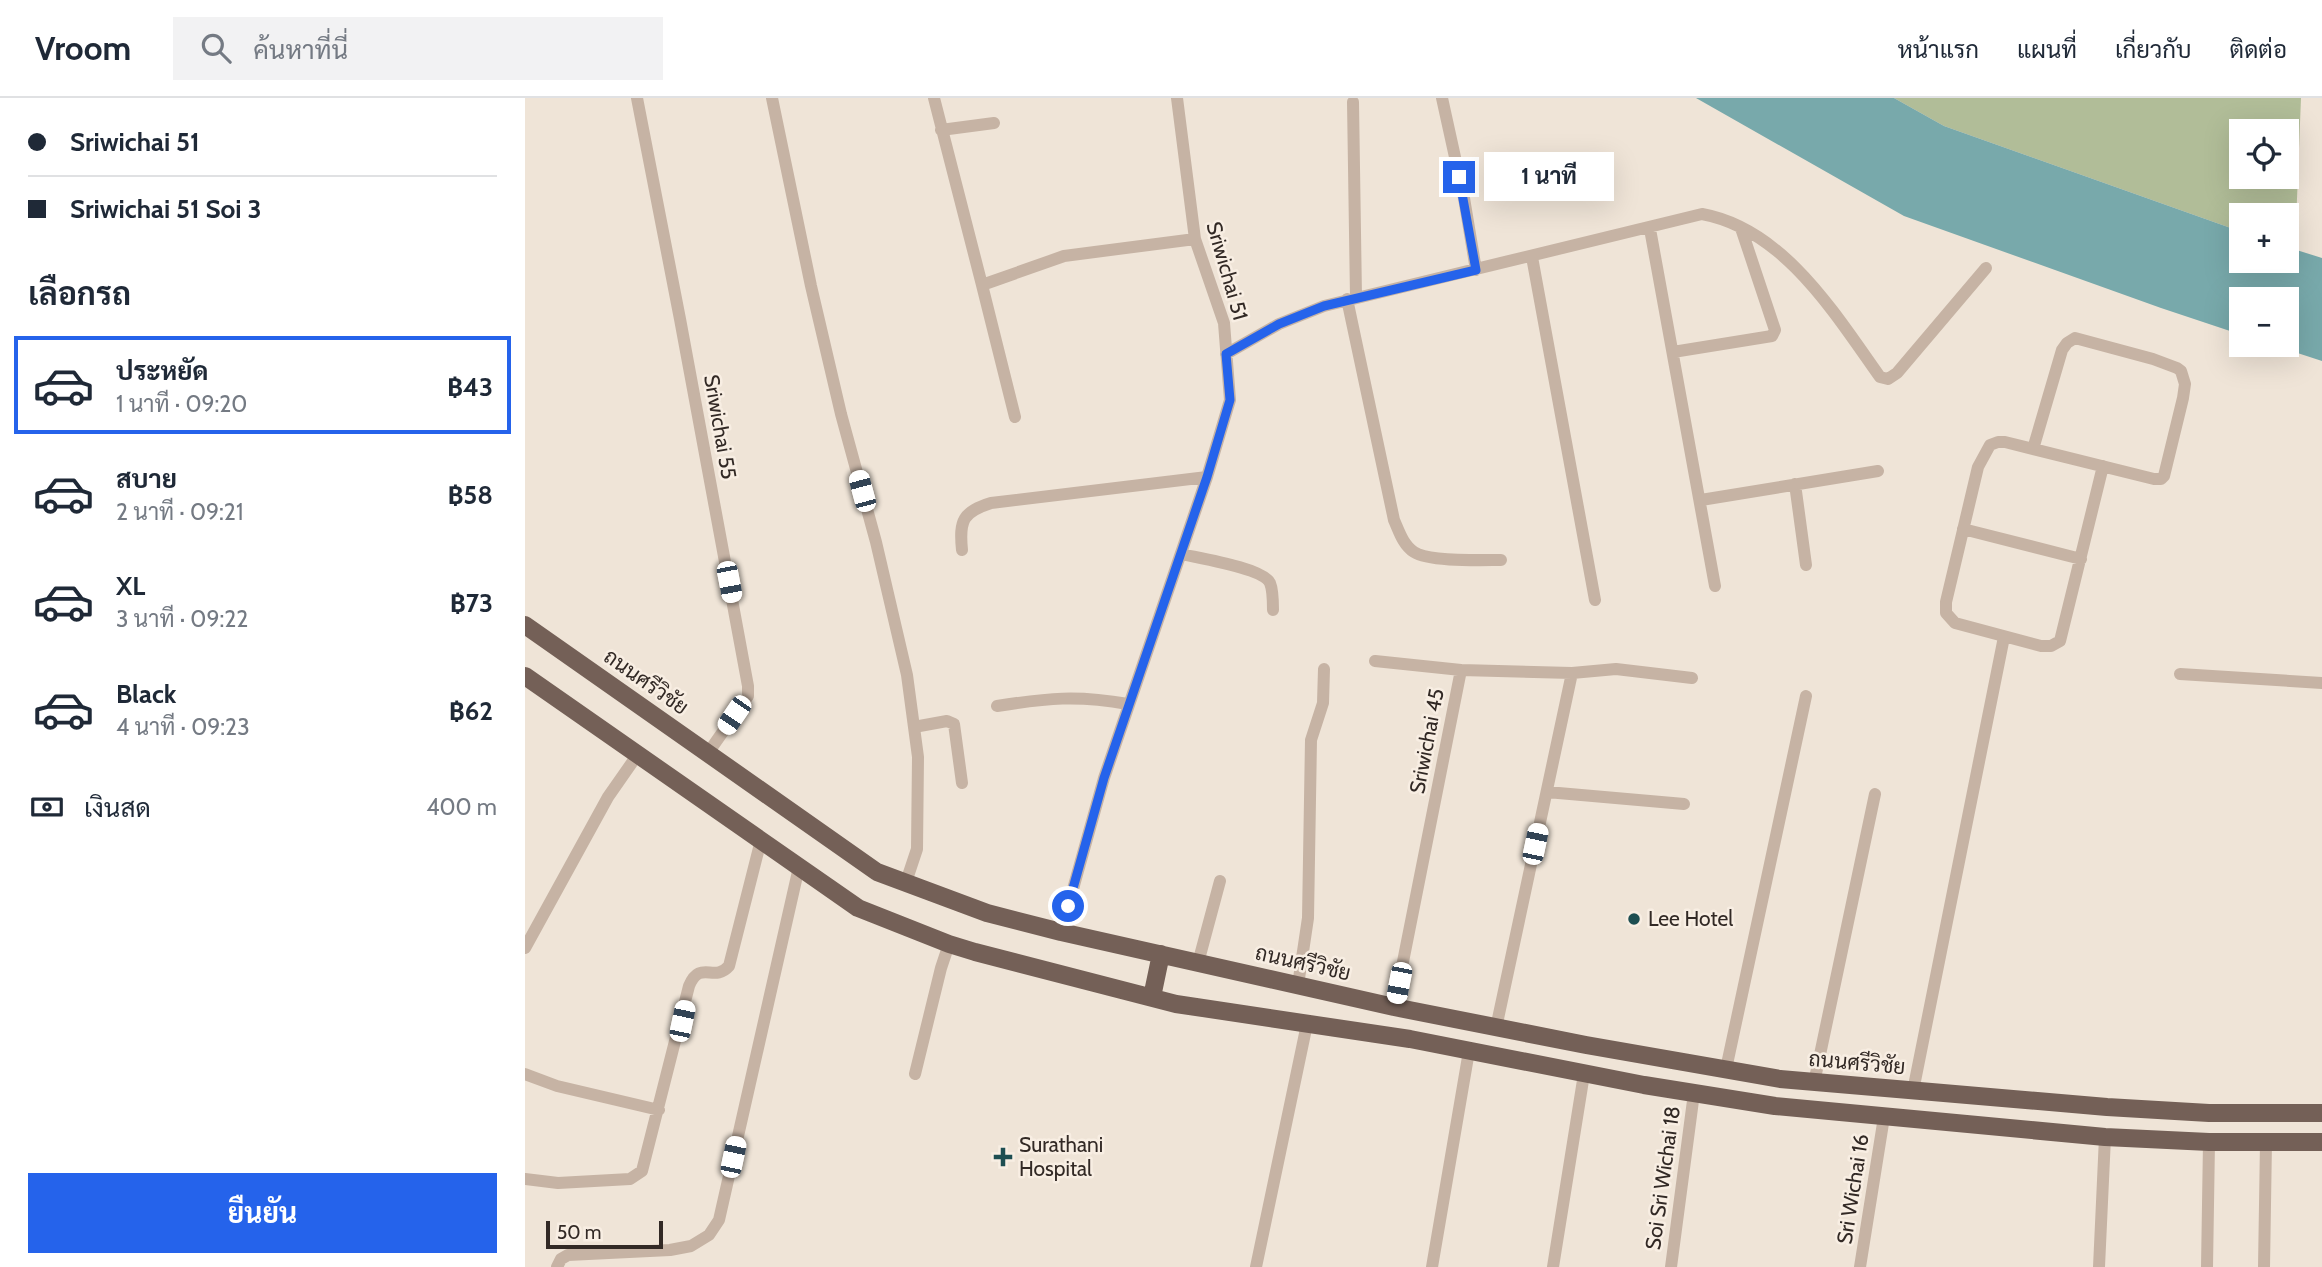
<!DOCTYPE html>
<html lang="th">
<head>
<meta charset="utf-8">
<style>
	:root { --surface:#fff; --page:#f2f2f3; --text:#1f2937; --muted:#747a83; --line:#e0e1e3; --accent:#2563eb }
	body { margin:0; font-family:Cabin,Sarabun,sans-serif; background:var(--page); color:var(--text); height:100vh; display:flex; flex-direction:column; font-size:26px; white-space:nowrap }
	* { box-sizing:border-box; margin:0 }
	p { font-size:23px; color:var(--muted) }
	.icon { flex:none; width:38px; height:38px; fill:none; stroke:currentColor; stroke-width:2; stroke-linecap:round; stroke-linejoin:round }
	.map { position:relative; flex:1; overflow:hidden }
	.panel { display:flex; flex-direction:column; background:var(--surface); width:525px }
	.panel>* { flex:none }
	.guide { display:grid; align-content:center; height:154px; padding:0 28px; background:var(--surface) }
	.buttons { position:absolute; left:1704px; top:21px; display:grid; gap:14px }
	.buttons a { display:grid; place-items:center; width:70px; height:70px; border-radius:0px; background:var(--surface); box-shadow:0 7px 28px #0002; font-size:35px }
	.scale { position:absolute; left:21px; bottom:18px; width:117px; box-sizing:border-box; padding-left:7px; border:4px solid #322925; border-top:0; font-size:19px; line-height:24px; white-space:nowrap; color:#322925; -webkit-text-stroke:5px #f8eee3; paint-order:stroke }
	.end { position:absolute; width:32px; height:32px; margin:-16px; border:9px solid #2563eb; background:#fff; box-shadow:0 0 0 4px #fff }
	.from { border-radius:50% }
	.bubble { position:absolute; height:49px; border-radius:0px; background:var(--surface); box-shadow:0 7px 28px #0002; font-size:23px; font-weight:700; line-height:49px; text-align:center }
	.car { position:absolute; width:21px; height:42px; margin:-21px -10px; border-radius:9px; box-shadow:0 0 5px 2px #0007; background:linear-gradient(#fff 24%,#345 0 40%,#fff 0 76%,#345 0 86%,#fff 0) }
	.guide b { display:flex; align-items:center; gap:24px; height:66px; font-size:26px }
	.guide b+b { border-top:2px solid var(--line) }
	.guide i { width:18px; height:18px; background:var(--text) }
	ul { padding:0; list-style:none }
	li { display:flex; align-items:center; gap:21px; height:98px; margin:0 14px 10px; padding:0 14px; border:4px solid transparent; border-radius:0px }
	li div { flex:1 }
	li b { display:block; font-size:26px }
	li em { font-style:normal; font-weight:700 }
	li.on { border-color:var(--accent) }
	li>.icon { width:63px; height:63px; stroke-width:1.5 }
	h2 { padding:0 28px; font-size:32px; line-height:84px }
	.pay { display:flex; align-items:center; gap:18px; height:77px; padding:0 28px; font-size:26px }
	.pay p { margin-inline-start:auto }
	.cta { display:flex; gap:14px; margin-top:auto; padding:14px 28px }
	.cta a { flex:1; height:80px; border-radius:0px; background:var(--accent); color:#fff; font-size:28px; font-weight:700; line-height:80px; text-align:center }
	header { display:flex; align-items:center; gap:42px; box-sizing:border-box; height:98px; padding:0 35px; background:var(--surface); border-bottom:2px solid var(--line) }
	header strong { font-size:33px }
	nav { display:flex; gap:38px; margin-inline-start:auto; font-size:24px }
	.search { width:490px; height:63px; background:var(--page); display:flex; align-items:center; gap:18px; box-sizing:border-box; padding:0 24px; border-radius:0px; color:var(--muted); font-size:26px }
	main { display:flex; flex:1; min-height:0 }
	.map>svg:first-child { display:block }
	.green { fill:#b1bd98; fill-rule:evenodd }
	.water { fill:#78a9ab }
	.lines { fill:none; stroke-linecap:round; stroke-linejoin:round }
	.minor { stroke:#c6b3a4; stroke-width:12 }
	.primary { stroke:#746057; stroke-width:18 }
	.route { stroke:#2563eb; stroke-width:9 }
	.poi-dot { fill:#1d4e51; stroke:#f8eee3; stroke-width:2.5 }
	.labels { text-anchor:middle; stroke-width:5; stroke-linejoin:round; paint-order:stroke }
	.street-label { font-size:21px; fill:#322925; stroke:#f8eee3 }
	.poi-label { font-size:21px; fill:#322925; stroke:#f8eee3; text-anchor:start }
</style>
</head>
<body>
<header>
<strong>Vroom</strong>
<div class="search"><svg class="icon" aria-label="search" viewBox="0 0 24 24"><circle cx="10" cy="10" r="6"/><path d="M15 15l6 6"/></svg>ค้นหาที่นี่</div>
<nav><a>หน้าแรก</a><a>แผนที่</a><a>เกี่ยวกับ</a><a>ติดต่อ</a></nav>
</header>
<main>
<section class="panel">
<div class="guide">
<b><i class="from"></i>Sriwichai 51</b>
<b><i></i>Sriwichai 51 Soi 3</b>
</div>
<h2>เลือกรถ</h2>
<ul>
<li class="on"><svg class="icon" aria-label="car" viewBox="0 0 24 24"><path d="M5 17H2v-5l4-1 3-4h7l3 4 3 1v5h-3M9 17h6M6 11h13"/><circle cx="7" cy="17" r="2"/><circle cx="17" cy="17" r="2"/></svg><div><b>ประหยัด</b><p>1 นาที · 09:20</p></div><em>฿43</em></li>
<li><svg class="icon" aria-label="car" viewBox="0 0 24 24"><path d="M5 17H2v-5l4-1 3-4h7l3 4 3 1v5h-3M9 17h6M6 11h13"/><circle cx="7" cy="17" r="2"/><circle cx="17" cy="17" r="2"/></svg><div><b>สบาย</b><p>2 นาที · 09:21</p></div><em>฿58</em></li>
<li><svg class="icon" aria-label="car" viewBox="0 0 24 24"><path d="M5 17H2v-5l4-1 3-4h7l3 4 3 1v5h-3M9 17h6M6 11h13"/><circle cx="7" cy="17" r="2"/><circle cx="17" cy="17" r="2"/></svg><div><b>XL</b><p>3 นาที · 09:22</p></div><em>฿73</em></li>
<li><svg class="icon" aria-label="car" viewBox="0 0 24 24"><path d="M5 17H2v-5l4-1 3-4h7l3 4 3 1v5h-3M9 17h6M6 11h13"/><circle cx="7" cy="17" r="2"/><circle cx="17" cy="17" r="2"/></svg><div><b>Black</b><p>4 นาที · 09:23</p></div><em>฿62</em></li>
</ul>
<div class="pay"><svg class="icon" aria-label="cash" viewBox="0 0 24 24"><path d="M3 7h18v10H3z"/><circle cx="12" cy="12" r="2"/></svg>เงินสด<p>400 m</p></div>
<div class="cta"><a>ยืนยัน</a></div>
</section>
<div class="map">
<svg width="1797" height="1169" viewBox="0 0 1797 1169">
	<rect width="100%" height="100%" fill="#efe4d7"/>
	<path class="green" d="M 1369,0 L 1776,0 L 1770,151 L 1762,149 L 1762,117 L 1717,117 L 1717,134 L 1419,28 ZM 1717,33 L 1762,33 L 1762,79 L 1717,79 Z"/>
	<path class="water" d="M 1171,0 L 1369,0 L 1419,28 L 1717,134 L 1717,163 L 1762,163 L 1762,149 L 1797,160 L 1797,263 L 1748,247 L 1762,247 L 1762,201 L 1717,201 L 1717,237 L 1636,210 L 1379,118 Z"/>
	<g class="lines">
		<path class="minor" d="M 112,0 L 155,221 L 223,588 L 223,598 L 183,655
			M 247,0 L 286,188 L 316,316 L 351,444 L 382,577 L 393,659 L 392,751 L 381,784
			M 409,0 L 457,187 L 539,158 L 670,141
			M 917,0 L 939,100 L 951,172
			M 828,4 L 831,199
			M 416,32 L 469,25
			M 1125,131 L 1190,488
			M 1007,159 L 1070,502
			M 457,187 L 490,319
			M 822,201 L 869,422 C 874,433 878,447 889,454 C 904,464 956,462 976,462
			M 1148,254 L 1247,238 L 1250,232 L 1216,130
			M 701,256 L 754,226 L 799,208 L 1177,116 C 1259,131 1310,216 1355,279 L 1363,281 L 1372,275 L 1461,170
			M 1508,351 L 1537,252 L 1542,245 L 1550,240 L 1628,261 L 1652,270 L 1656,273 L 1660,286 L 1658,300 L 1639,378 L 1636,381 L 1629,381 L 1480,344 L 1473,344 L 1465,347 L 1453,369 L 1421,504 L 1421,515 L 1430,525 L 1516,548 L 1526,548 L 1535,543 L 1578,368
			M 1270,386 L 1281,467
			M 1176,402 L 1353,373
			M 1438,431 L 1556,461
			M 437,452 C 434,422 438,414 466,405 L 682,379
			M 656,456 C 673,460 738,470 745,485 C 748,492 748,504 748,512
			M 850,563 L 936,572
			M 1655,576 L 1797,585
			M 472,608 C 523,600 552,597 603,606
			M 389,629 L 422,623 L 429,626 L 437,685
			M 1022,694 L 1159,706
			M 536,834 L 579,680 L 682,379 L 705,302 L 699,225 L 670,141 L 652,0
			M 0,850 L 83,699 L 113,656
			M 673,865 L 695,783
			M 773,887 L 783,820 L 786,642 L 798,605 L 799,571
			M 869,909 L 936,572 L 1047,575 L 1091,571 L 1167,580
			M 971,930 L 1047,575
			M 1201,971 L 1281,598
			M 0,976 L 32,988 L 134,1012
			M 390,976 L 416,870 L 424,846
			M 1289,985 L 1350,696
			M 1388,993 L 1479,539
			M 0,1081 L 33,1085 L 105,1081 L 117,1073 L 164,888 C 175,861 189,885 204,868 L 236,742
			M 32,1169 L 36,1161 L 43,1157 L 145,1152 L 166,1148 L 184,1137 L 194,1122 L 274,769
			M 731,1169 L 782,926
			M 907,1169 L 944,953
			M 1028,1169 L 1059,976
			M 1146,1169 L 1169,995
			M 1335,1169 L 1359,1019
			M 1574,1169 L 1580,1039
			M 1682,1169 L 1684,1044
			M 1739,1169 L 1741,1044"/>
		<path class="primary" d="M 0,527 L 352,774 L 462,815 L 536,834 L 869,909 L 1061,947 L 1255,981 L 1582,1009 L 1684,1015 L 1797,1015
			M 0,578 L 333,810 L 424,846 L 450,854 L 651,906 L 885,941 L 1119,987 L 1250,1008 L 1580,1039 L 1684,1044 L 1797,1044
			M 627,899 L 636,856"/>
	</g>
	<g class="lines">
		<path class="route" d="M 543,808 L 579,680 L 682,379 L 705,302 L 701,256 L 754,226 L 799,208 L 951,172 L 934,79"/>
	</g>
	<g class="poi-dot">
		<circle cx="1109" cy="821" r="7"/>
		<path d="M474.5 1048.5h7v7h7v7h-7v7h-7v-7h-7v-7h7z"/>
	</g>
	<g class="labels">
		<g class="street-label">
			<text transform="translate(702 173) rotate(74)" y="7">Sriwichai 51</text>
			<text transform="translate(195 329) rotate(80)" y="7">Sriwichai 55</text>
			<text transform="translate(121 584) rotate(35)" y="7">ถนนศรีวิชัย</text>
			<text transform="translate(902 643) rotate(-79)" y="7">Sriwichai 45</text>
			<text transform="translate(778 865) rotate(13)" y="7">ถนนศรีวิชัย</text>
			<text transform="translate(1332 965) rotate(5)" y="7">ถนนศรีวิชัย</text>
			<text transform="translate(1138 1080) rotate(-82)" y="7">Soi Sri Wichai 18</text>
			<text transform="translate(1328 1091) rotate(-81)" y="7">Sri Wichai 16</text>
		</g>
		<g class="poi-label">
			<text x="1123" y="828">Lee Hotel</text>
			<text x="494" y="1054">Surathani<tspan x="494" dy="24">Hospital</tspan></text>
		</g>
	</g>
</svg>
<div class="buttons">
<a><svg class="icon" aria-label="locate" viewBox="0 0 24 24"><circle cx="12" cy="12" r="6"/><path d="M12 2v4M12 18v4M2 12h4M18 12h4"/></svg></a>
<a>+</a>
<a>−</a>
</div>
<div class="scale">50 m</div>
<i class="end from" style="left:543px;top:808px"></i>
<i class="end" style="left:934px;top:79px"></i>
<div class="bubble" style="left:959px;top:54px;width:130px">1 นาที</div>
<i class="car" style="left:337px;top:393px;rotate:345deg"></i>
<i class="car" style="left:204px;top:484px;rotate:169deg"></i>
<i class="car" style="left:209px;top:617px;rotate:214deg"></i>
<i class="car" style="left:1010px;top:746px;rotate:12deg"></i>
<i class="car" style="left:874px;top:885px;rotate:191deg"></i>
<i class="car" style="left:157px;top:923px;rotate:12deg"></i>
<i class="car" style="left:208px;top:1059px;rotate:12deg"></i>
</div>
</main>
</body>
</html>
